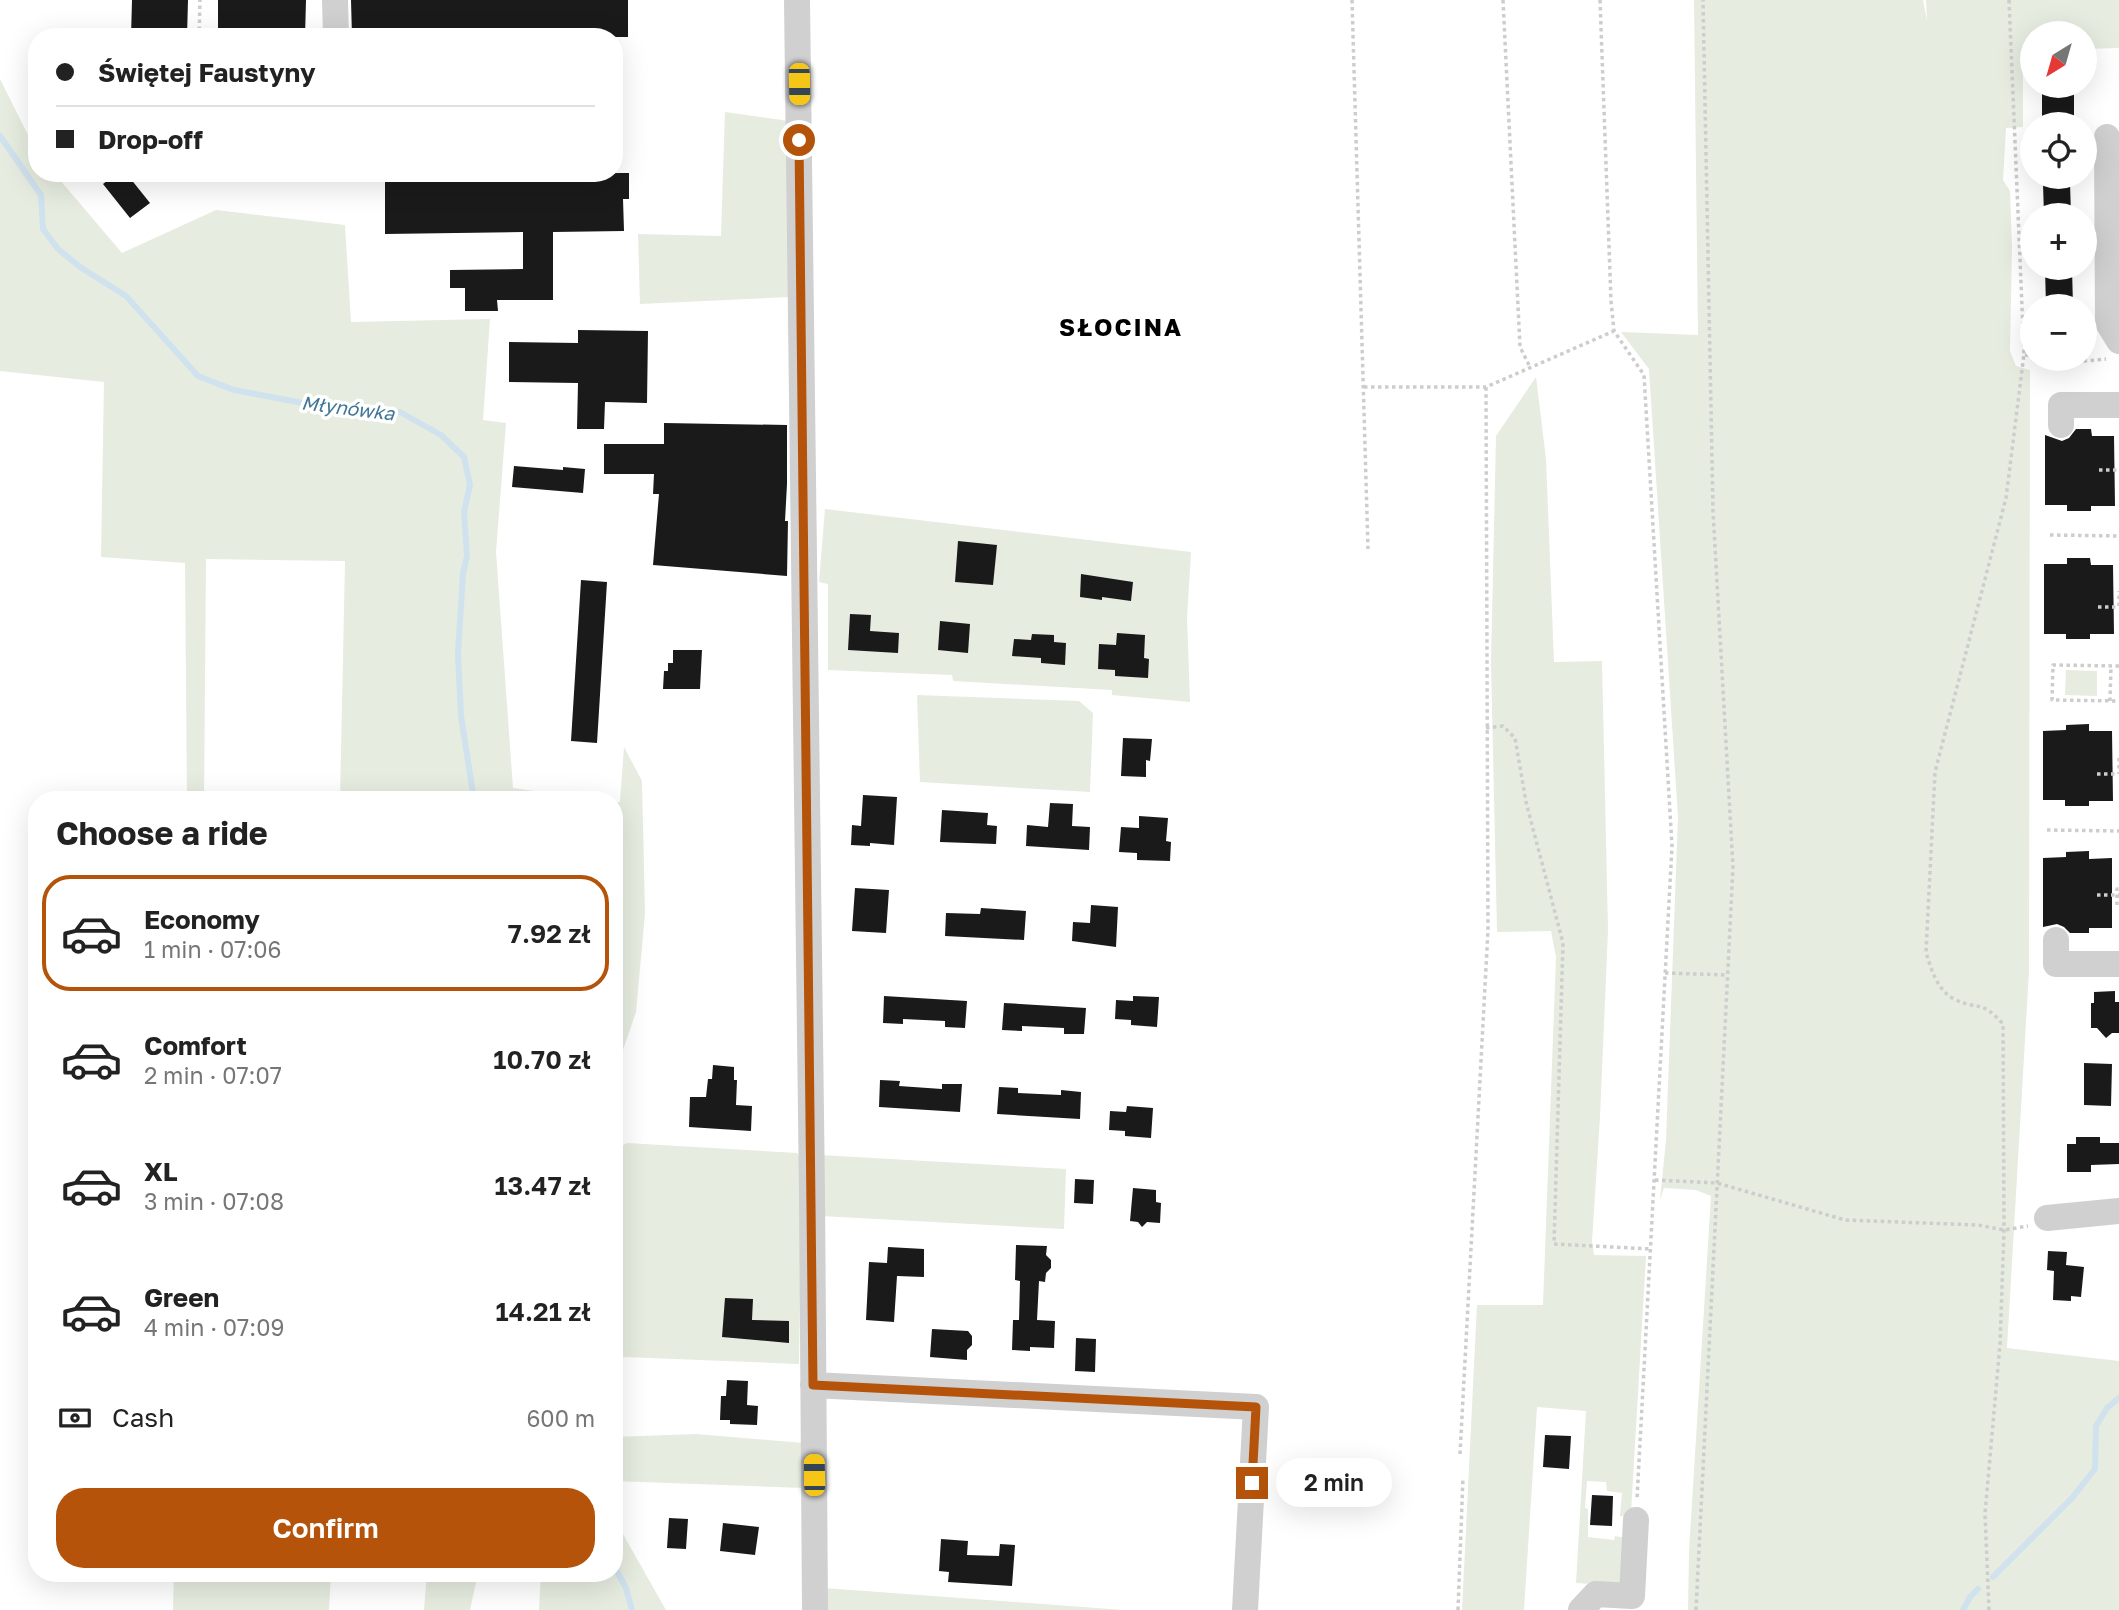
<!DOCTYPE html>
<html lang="en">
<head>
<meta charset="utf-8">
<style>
	:root { --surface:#fff; --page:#f6f6f6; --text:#222; --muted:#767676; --line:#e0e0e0; --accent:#b45309 }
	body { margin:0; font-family:"Golos Text",sans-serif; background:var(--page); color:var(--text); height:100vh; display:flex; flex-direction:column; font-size:26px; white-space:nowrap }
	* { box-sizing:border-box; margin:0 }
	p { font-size:23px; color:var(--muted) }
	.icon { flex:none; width:38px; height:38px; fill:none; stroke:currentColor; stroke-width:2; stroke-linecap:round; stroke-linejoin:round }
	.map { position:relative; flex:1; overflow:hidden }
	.sheet { position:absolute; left:28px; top:791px; width:595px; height:791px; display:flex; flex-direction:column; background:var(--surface); border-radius:28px; box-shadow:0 7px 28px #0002 }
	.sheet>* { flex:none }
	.hud { position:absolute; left:28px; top:28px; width:595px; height:154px; border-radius:28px; box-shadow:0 7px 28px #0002; display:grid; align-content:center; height:154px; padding:0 28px; background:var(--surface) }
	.needle { width:46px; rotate:217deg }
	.buttons { position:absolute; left:2020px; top:21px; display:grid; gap:14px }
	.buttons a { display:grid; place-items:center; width:77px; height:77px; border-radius:50%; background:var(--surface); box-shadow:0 7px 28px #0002; font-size:35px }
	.end { position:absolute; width:32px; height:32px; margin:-16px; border:9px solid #b45309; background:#fff; box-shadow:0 0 0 4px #fff }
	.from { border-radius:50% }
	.bubble { position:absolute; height:49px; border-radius:24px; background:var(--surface); box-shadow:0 7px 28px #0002; font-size:23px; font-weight:600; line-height:49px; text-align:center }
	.car { position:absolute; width:21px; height:42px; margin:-21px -10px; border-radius:9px; box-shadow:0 0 5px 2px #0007; background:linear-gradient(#f5c518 24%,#345 0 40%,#f5c518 0 76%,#345 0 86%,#f5c518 0) }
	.hud b { display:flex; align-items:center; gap:24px; height:66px; font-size:26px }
	.hud b+b { border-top:2px solid var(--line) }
	.hud i { width:18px; height:18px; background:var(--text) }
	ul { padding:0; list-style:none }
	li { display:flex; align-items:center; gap:21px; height:116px; margin:0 14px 10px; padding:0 14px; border:4px solid transparent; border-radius:28px }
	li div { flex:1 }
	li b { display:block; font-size:26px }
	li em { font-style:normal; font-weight:600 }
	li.selected { border-color:var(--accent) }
	li>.icon { width:63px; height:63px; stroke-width:1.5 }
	h2 { padding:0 28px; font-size:32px; line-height:84px }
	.pay { display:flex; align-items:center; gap:18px; height:77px; padding:0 28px; font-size:26px }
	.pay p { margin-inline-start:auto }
	.primary-button { display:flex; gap:14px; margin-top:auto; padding:14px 28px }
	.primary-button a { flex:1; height:80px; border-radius:28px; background:var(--accent); color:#fff; font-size:28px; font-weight:600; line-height:80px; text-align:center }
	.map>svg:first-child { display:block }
	.green { fill:#e6ecdf }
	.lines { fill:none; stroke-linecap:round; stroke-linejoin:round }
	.stream { stroke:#cfe2ee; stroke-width:6 }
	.building { fill:#1a1a1a }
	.path { stroke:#cdcdcd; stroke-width:3.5; stroke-dasharray:3.5 3.5; stroke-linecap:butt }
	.minor { stroke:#d0d0d0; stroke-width:26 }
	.route { stroke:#b45309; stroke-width:9 }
	.labels { text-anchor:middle; stroke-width:7; stroke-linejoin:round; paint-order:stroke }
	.water-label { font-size:19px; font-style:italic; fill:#3f7597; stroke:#fff }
	.district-label { font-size:24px; font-weight:bold; letter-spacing:2px; fill:#000; stroke:#fff }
</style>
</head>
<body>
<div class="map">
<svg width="2119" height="1610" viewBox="0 0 2119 1610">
	<rect width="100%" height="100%" fill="#fff"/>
	<path class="green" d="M 1694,0 L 1923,0 L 1927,21 L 1926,0 L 2119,0 L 2119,48 L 2084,49 L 2084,33 L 2032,33 L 2032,51 L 2023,51 L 2023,127 L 2006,128 L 2003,180 L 2010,191 L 2012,247 L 2010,351 L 2016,366 L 2030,370 L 2029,971 L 2007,1348 L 2119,1361 L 2119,1610 L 1688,1610 L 1689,1552 L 1711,1196 L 1696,1190 L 1664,1188 L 1660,1200 L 1666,1140 L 1678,817 L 1649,369 L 1621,332 L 1698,335 Z
		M 0,79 L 37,153 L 37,173 L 54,173 L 122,253 L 216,210 L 345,225 L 351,322 L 490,319 L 483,420 L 506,423 L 496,552 L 513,788 L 596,800 L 340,800 L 345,561 L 206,559 L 204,800 L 187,800 L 185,563 L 101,557 L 104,382 L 0,371 Z
		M 725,112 L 789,121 L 790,297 L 640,304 L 638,234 L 721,236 Z
		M 1536,377 L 1546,459 L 1554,662 L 1602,661 L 1608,930 L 1600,1117 L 1592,1241 L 1594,1255 L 1646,1256 L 1631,1513 L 1629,1517 L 1620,1516 L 1622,1493 L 1607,1491 L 1606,1482 L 1587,1481 L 1585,1508 L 1588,1509 L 1588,1537 L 1614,1540 L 1615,1536 L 1627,1538 L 1627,1586 L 1576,1583 L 1586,1411 L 1537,1407 L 1524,1610 L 1462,1610 L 1477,1305 L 1543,1305 L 1556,957 L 1551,931 L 1497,932 L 1491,663 L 1496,436 Z
		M 825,509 L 1191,552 L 1187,618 L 1190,702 L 1112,695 L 1112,690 L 953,681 L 952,675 L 828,670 L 828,584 L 819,582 Z
		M 2066,670 L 2097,671 L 2097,696 L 2065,695 Z
		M 917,695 L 1079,701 L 1093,713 L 1090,792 L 920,782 Z
		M 624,747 L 642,781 L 645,913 L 636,1012 L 614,1076 L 614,802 L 620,802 Z
		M 627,1143 L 797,1153 L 802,1160 L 799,1364 L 623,1357 L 614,1428 L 614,1150 Z
		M 820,1155 L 1066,1169 L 1064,1229 L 821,1216 Z
		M 696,1434 L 804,1443 L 804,1488 L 614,1481 L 614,1437 Z
		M 614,1502 L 615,1520 L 666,1610 L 539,1610 L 541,1573 L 614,1573 Z
		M 174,1573 L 331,1573 L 329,1610 L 173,1610 Z
		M 427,1573 L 478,1573 L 470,1610 L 424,1610 Z
		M 824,1588 L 1124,1610 L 824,1610 Z"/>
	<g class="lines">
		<path class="stream" d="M 0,136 L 41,195 L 43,229 L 58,249 L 80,267 L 126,296 L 198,376 L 234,390 L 303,403 L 400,412 L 441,435 L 464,457 L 470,485 L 464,512 L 467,556 L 463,574 L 458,653 L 461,716 L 474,800
			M 614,980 L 617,991 L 614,994
			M 614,1566 L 626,1588 L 632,1610
			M 1993,1577 L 2072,1498 L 2095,1469 L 2096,1426 L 2107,1408 L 2119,1398
			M 1963,1610 L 1970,1597 L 1978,1589"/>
	</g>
	<path class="building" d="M 132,0 L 188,0 L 187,37 L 131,37 Z
		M 218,0 L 306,0 L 305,37 L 218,37 Z
		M 351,0 L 628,0 L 628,37 L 352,37 Z
		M 2042,86 L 2068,86 L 2068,90 L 2074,90 L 2074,124 L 2042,124 Z
		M 117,173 L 126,173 L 150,203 L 130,218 L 103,184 Z
		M 629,173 L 629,199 L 623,199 L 624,231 L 553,232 L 553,300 L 497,300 L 498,311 L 465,311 L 465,288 L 450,288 L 450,270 L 523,269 L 523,232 L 385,234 L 385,174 Z
		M 2070,183 L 2071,215 L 2044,215 L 2043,184 Z
		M 2045,268 L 2072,268 L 2073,306 L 2046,306 Z
		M 578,330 L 648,331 L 647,403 L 605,402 L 604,429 L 577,429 L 578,383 L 509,382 L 509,342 L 578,343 Z
		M 664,423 L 787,425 L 787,484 L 785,521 L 788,521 L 787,576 L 653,565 L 659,494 L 653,494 L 654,474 L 604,474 L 604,444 L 664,444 Z
		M 2076,429 L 2091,429 L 2092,436 L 2114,436 L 2115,506 L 2091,506 L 2091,511 L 2067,511 L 2067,505 L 2045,505 L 2045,435 L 2062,441 L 2069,438 Z
		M 514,466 L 563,470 L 563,467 L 585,469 L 583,493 L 512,487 Z
		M 958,541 L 997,545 L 993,585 L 955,582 Z
		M 2067,558 L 2090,558 L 2091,565 L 2113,565 L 2114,634 L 2090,634 L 2090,639 L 2066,639 L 2066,634 L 2044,634 L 2044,564 L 2067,564 Z
		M 1081,574 L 1133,582 L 1131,601 L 1102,597 L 1102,600 L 1080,597 Z
		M 581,580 L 607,582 L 597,743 L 571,741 Z
		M 850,614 L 871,615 L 870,631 L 899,633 L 898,653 L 848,650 Z
		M 940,621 L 970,624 L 968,653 L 938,650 Z
		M 1117,633 L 1145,635 L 1144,658 L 1149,659 L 1148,678 L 1115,676 L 1115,670 L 1098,669 L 1099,644 L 1116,645 Z
		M 1032,634 L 1054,635 L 1054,642 L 1066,643 L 1065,665 L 1041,663 L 1041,658 L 1012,656 L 1014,639 L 1031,640 Z
		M 673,650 L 702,650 L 700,689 L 663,689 L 664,671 L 668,671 L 668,663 L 673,663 Z
		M 2089,724 L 2089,731 L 2112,731 L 2113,801 L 2089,801 L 2089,806 L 2065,806 L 2065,800 L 2043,800 L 2043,731 L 2066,730 L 2066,725 Z
		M 1123,738 L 1152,739 L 1150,761 L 1146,760 L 1146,777 L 1121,776 Z
		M 863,795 L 897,797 L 894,845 L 870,843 L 870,846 L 851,845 L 852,825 L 861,826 Z
		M 1050,803 L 1073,804 L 1072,826 L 1090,827 L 1089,850 L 1026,846 L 1027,825 L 1048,827 Z
		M 942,810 L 988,813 L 987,825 L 997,826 L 996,844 L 940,842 Z
		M 1139,816 L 1168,818 L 1166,841 L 1171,842 L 1170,861 L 1137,860 L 1137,853 L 1119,852 L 1121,827 L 1139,828 Z
		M 2089,851 L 2089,859 L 2112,858 L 2112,928 L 2089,928 L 2089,933 L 2070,933 L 2064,927 L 2057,924 L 2043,927 L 2043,858 L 2066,857 L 2066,852 Z
		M 855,888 L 889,890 L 886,933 L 852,931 Z
		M 1091,905 L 1118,907 L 1116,947 L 1072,941 L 1073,922 L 1090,923 Z
		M 981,908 L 1026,911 L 1024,940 L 945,936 L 946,913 L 980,914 Z
		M 2115,991 L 2115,1002 L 2119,1002 L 2119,1033 L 2112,1033 L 2106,1038 L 2097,1028 L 2091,1028 L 2091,1003 L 2094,1003 L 2094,992 Z
		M 884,996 L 967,1001 L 965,1028 L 945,1027 L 945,1021 L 903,1019 L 903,1024 L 883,1023 Z
		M 1133,996 L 1159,997 L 1157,1027 L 1131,1025 L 1131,1020 L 1115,1019 L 1116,1000 L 1133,1001 Z
		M 1004,1003 L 1086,1008 L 1084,1034 L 1064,1034 L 1064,1028 L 1022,1026 L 1022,1031 L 1002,1030 Z
		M 2084,1063 L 2112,1064 L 2111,1106 L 2084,1105 Z
		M 713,1065 L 734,1067 L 734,1080 L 737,1080 L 736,1105 L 752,1106 L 751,1131 L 689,1127 L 690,1097 L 706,1097 L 708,1079 L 712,1079 Z
		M 880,1080 L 900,1081 L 899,1086 L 942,1089 L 942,1084 L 962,1084 L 960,1112 L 879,1107 Z
		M 999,1087 L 1018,1088 L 1018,1093 L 1061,1095 L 1061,1090 L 1081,1092 L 1080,1119 L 997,1114 Z
		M 1127,1106 L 1153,1108 L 1151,1138 L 1125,1136 L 1125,1131 L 1109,1130 L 1110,1111 L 1126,1112 Z
		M 2076,1137 L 2100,1137 L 2100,1143 L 2119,1143 L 2119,1164 L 2091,1165 L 2091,1172 L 2067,1172 L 2067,1144 L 2076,1144 Z
		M 1075,1179 L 1094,1180 L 1093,1204 L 1074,1203 Z
		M 1133,1188 L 1156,1190 L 1156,1202 L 1161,1203 L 1160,1223 L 1147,1222 L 1142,1227 L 1138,1222 L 1130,1221 Z
		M 1016,1245 L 1047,1246 L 1046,1255 L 1051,1260 L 1051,1268 L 1046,1273 L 1045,1282 L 1039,1281 L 1037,1320 L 1055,1321 L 1054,1348 L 1030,1347 L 1030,1351 L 1012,1350 L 1013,1320 L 1019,1320 L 1020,1281 L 1015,1280 Z
		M 888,1247 L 924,1249 L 924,1277 L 897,1276 L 894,1322 L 866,1320 L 869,1262 L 887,1263 Z
		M 2048,1251 L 2067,1252 L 2066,1265 L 2084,1267 L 2081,1297 L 2071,1296 L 2071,1301 L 2053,1300 L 2054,1271 L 2047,1270 Z
		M 725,1298 L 753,1299 L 752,1320 L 789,1321 L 789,1343 L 722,1337 Z
		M 932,1329 L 968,1331 L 972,1336 L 972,1345 L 967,1350 L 967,1360 L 930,1357 Z
		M 1076,1338 L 1096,1339 L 1095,1372 L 1075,1371 Z
		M 727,1380 L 748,1381 L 747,1405 L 758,1406 L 757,1425 L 730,1424 L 730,1420 L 720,1420 L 721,1396 L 726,1396 Z
		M 1545,1435 L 1571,1436 L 1569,1469 L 1543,1467 Z
		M 1592,1495 L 1613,1496 L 1612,1526 L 1590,1525 Z
		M 669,1518 L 688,1519 L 686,1549 L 667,1548 Z
		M 723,1523 L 759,1527 L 755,1555 L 720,1551 Z
		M 941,1539 L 968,1541 L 967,1555 L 999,1556 L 1000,1544 L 1015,1545 L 1012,1586 L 948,1582 L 949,1572 L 939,1571 Z"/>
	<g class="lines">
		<path class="path" d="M 1352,0 L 1368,549
			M 1503,0 L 1520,347 L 1530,367
			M 1600,0 L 1611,301 L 1614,331 L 1644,375 L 1672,846 L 1637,1499
			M 2009,0 L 2024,354
			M 199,37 L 200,0
			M 2035,359 L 2064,363 L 2106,359
			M 1364,387 L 1486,387 L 1614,331
			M 2099,470 L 2119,470
			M 2050,535 L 2119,536
			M 2119,606 L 2119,591
			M 2098,607 L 2119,607
			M 2119,666 L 2053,665 L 2052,700 L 2119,701
			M 2110,701 L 2111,666
			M 1486,728 L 1503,726 L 1515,738 L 1526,802 L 1563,943 L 1554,1244 L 1651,1249
			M 2119,758 L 2119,774
			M 2097,774 L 2118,774
			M 2047,830 L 2119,831
			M 2097,895 L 2119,895
			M 2117,905 L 2117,889 L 2119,889
			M 1665,973 L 1728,975
			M 1655,1180 L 1717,1183 L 1845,1220 L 1978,1225 L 2004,1230 L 2028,1226
			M 1460,1454 L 1488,930 L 1486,387
			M 1458,1610 L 1463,1477
			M 1696,1610 L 1733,867 L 1713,511 L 1703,0
			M 1989,1610 L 1985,1514 L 2000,1344 L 2004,1230 L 2003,1024 C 1981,999 1978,1011 1954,999 C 1937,990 1931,969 1926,952 L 1935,772 L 2006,498 L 2024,354 L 2032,357"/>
		<path class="minor" d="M 335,0 L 336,37
			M 797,0 L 812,1194 L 815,1610
			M 2107,137 L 2108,323 L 2119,341
			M 2061,425 L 2061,405 L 2119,405
			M 2056,940 L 2056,964 L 2119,964
			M 2047,1218 L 2119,1211
			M 813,1385 L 1256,1407 L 1245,1610
			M 1581,1610 L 1596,1594 L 1632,1596 L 1636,1520"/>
	</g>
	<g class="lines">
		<path class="route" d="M 799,140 L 813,1385 L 1256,1407 L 1252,1483"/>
	</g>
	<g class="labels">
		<g class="water-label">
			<text transform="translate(348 408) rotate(7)" y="7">Młynówka</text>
		</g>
		<g class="district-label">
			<text x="1121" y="336">SŁOCINA</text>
		</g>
	</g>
</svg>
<div class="buttons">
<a><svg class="needle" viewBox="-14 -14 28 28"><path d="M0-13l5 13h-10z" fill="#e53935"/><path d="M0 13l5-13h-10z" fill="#767676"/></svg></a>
<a><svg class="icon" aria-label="locate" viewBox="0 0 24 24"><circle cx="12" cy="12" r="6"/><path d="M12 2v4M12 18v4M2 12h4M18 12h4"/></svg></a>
<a>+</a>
<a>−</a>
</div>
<i class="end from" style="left:799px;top:140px"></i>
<i class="end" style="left:1252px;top:1483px"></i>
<div class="bubble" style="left:1276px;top:1458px;width:116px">2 min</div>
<i class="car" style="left:799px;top:84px;rotate:179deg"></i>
<i class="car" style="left:814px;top:1475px;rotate:359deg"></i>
<div class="hud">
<b><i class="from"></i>Świętej Faustyny</b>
<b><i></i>Drop-off</b>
</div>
<section class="sheet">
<h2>Choose a ride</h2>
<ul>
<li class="selected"><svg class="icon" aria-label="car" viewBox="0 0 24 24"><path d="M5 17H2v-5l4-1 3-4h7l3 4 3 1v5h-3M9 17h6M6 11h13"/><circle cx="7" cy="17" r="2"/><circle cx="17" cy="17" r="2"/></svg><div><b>Economy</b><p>1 min · 07:06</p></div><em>7.92 zł</em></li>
<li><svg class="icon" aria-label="car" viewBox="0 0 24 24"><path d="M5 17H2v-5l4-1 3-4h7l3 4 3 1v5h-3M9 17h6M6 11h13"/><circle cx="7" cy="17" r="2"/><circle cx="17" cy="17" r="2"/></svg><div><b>Comfort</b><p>2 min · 07:07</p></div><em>10.70 zł</em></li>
<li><svg class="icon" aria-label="car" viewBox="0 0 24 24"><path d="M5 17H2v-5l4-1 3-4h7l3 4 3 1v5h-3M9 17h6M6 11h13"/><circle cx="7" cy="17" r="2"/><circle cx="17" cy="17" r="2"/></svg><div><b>XL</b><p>3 min · 07:08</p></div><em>13.47 zł</em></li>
<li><svg class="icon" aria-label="car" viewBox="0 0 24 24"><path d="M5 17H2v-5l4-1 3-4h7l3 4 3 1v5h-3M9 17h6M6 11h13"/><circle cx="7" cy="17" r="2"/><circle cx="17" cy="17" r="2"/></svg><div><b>Green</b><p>4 min · 07:09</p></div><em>14.21 zł</em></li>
</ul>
<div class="pay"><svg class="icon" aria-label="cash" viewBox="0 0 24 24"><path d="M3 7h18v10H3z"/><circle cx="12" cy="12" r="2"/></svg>Cash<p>600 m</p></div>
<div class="primary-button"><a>Confirm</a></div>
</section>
</div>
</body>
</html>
